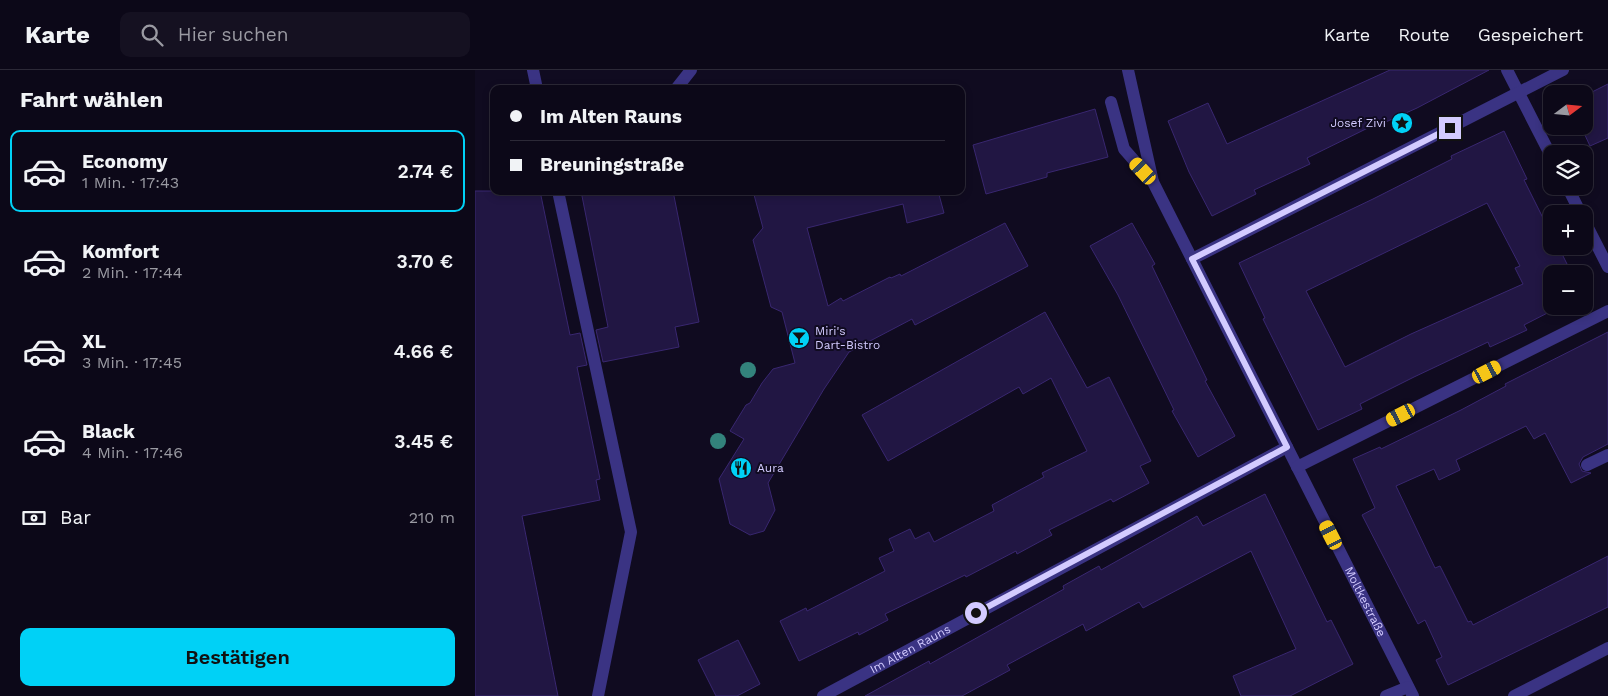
<!DOCTYPE html>
<html lang="de">
<head>
<meta charset="utf-8">
<style>
	:root { --surface:#0c0818; --page:#151121; --text:#f1f3f6; --muted:#9a9aa2; --line:#2c2937; --accent:#00d1f6 }
	body { margin:0; font-family:"Work Sans",sans-serif; background:var(--page); color:var(--text); height:100vh; display:flex; flex-direction:column; font-size:19px; white-space:nowrap }
	* { box-sizing:border-box; margin:0 }
	p { font-size:16px; color:var(--muted) }
	.icon { flex:none; width:28px; height:28px; fill:none; stroke:currentColor; stroke-width:2; stroke-linecap:round; stroke-linejoin:round }
	.map { position:relative; flex:1; overflow:hidden }
	.details { display:flex; flex-direction:column; background:var(--surface); width:475px }
	.details>* { flex:none }
	.guide { position:absolute; left:15px; top:15px; width:475px; height:110px; border-radius:10px; box-shadow:0 2px 8px #0003,0 0 0 1px var(--line); display:grid; align-content:center; height:110px; padding:0 20px; background:var(--surface) }
	.needle { width:32px; rotate:74deg }
	.buttons { position:absolute; left:1068px; top:15px; display:grid; gap:10px }
	.buttons a { display:grid; place-items:center; width:50px; height:50px; border-radius:10px; background:var(--surface); box-shadow:0 2px 8px #0003,0 0 0 1px var(--line); font-size:25px }
	.end { position:absolute; width:22px; height:22px; margin:-11px; border:6px solid #d3cbff; background:#111; box-shadow:0 0 0 2px #111 }
	.from { border-radius:50% }
	.car { position:absolute; width:15px; height:30px; margin:-15px -8px; border-radius:6px; box-shadow:0 0 4px 1px #0007; background:linear-gradient(#f5c518 24%,#345 0 40%,#f5c518 0 76%,#345 0 86%,#f5c518 0) }
	.guide b { display:flex; align-items:center; gap:18px; height:48px; font-size:19px }
	.guide b+b { border-top:1px solid var(--line) }
	.guide i { width:12px; height:12px; background:var(--text) }
	ul { padding:0; list-style:none }
	li { display:flex; align-items:center; gap:15px; height:82px; margin:0 10px 8px; padding:0 10px; border:2px solid transparent; border-radius:10px }
	li div { flex:1 }
	li b { display:block; font-size:19px }
	li em { font-style:normal; font-weight:600 }
	li.selected { border-color:var(--accent) }
	li>.icon { width:45px; height:45px; stroke-width:1.5 }
	h2 { padding:0 20px; font-size:22px; line-height:60px }
	.pay { display:flex; align-items:center; gap:12px; height:55px; padding:0 20px; font-size:19px }
	.pay p { margin-inline-start:auto }
	.primary-button { display:flex; gap:10px; margin-top:auto; padding:10px 20px }
	.primary-button a { flex:1; height:58px; border-radius:10px; background:var(--accent); color:#111; font-size:20px; font-weight:600; line-height:58px; text-align:center }
	header { display:flex; align-items:center; gap:30px; box-sizing:border-box; height:70px; padding:0 25px; background:var(--surface); border-bottom:1px solid var(--line) }
	header strong { font-size:24px }
	nav { display:flex; gap:28px; margin-inline-start:auto; font-size:18px }
	.search { width:350px; height:45px; background:var(--page); display:flex; align-items:center; gap:12px; box-sizing:border-box; padding:0 18px; border-radius:10px; color:var(--muted); font-size:19px }
	main { display:flex; flex:1; min-height:0 }
	.map>svg:first-child { display:block }
	.building { fill:#211643; stroke:#392770; fill-rule:evenodd }
	.lines { fill:none; stroke-linecap:round; stroke-linejoin:round }
	.service { stroke:#3a3383; stroke-width:12 }
	.minor { stroke:#3a3383; stroke-width:12 }
	.tree { fill:#33837c }
	.route { stroke:#d3cbff; stroke-width:6 }
	.labels { text-anchor:middle; stroke-width:4; stroke-linejoin:round; paint-order:stroke }
	.poi-label { font-size:12px; fill:#d3cbff; stroke:#100b20; text-anchor:start }
	.street-label { font-size:12px; fill:#d3cbff; stroke:#100b20 }
</style>
</head>
<body>
<header>
<strong>Karte</strong>
<div class="search"><svg class="icon" aria-label="search" viewBox="0 0 24 24"><circle cx="10" cy="10" r="6"/><path d="M15 15l6 6"/></svg>Hier suchen</div>
<nav><a>Karte</a><a>Route</a><a>Gespeichert</a></nav>
</header>
<main>
<section class="details">
<h2>Fahrt wählen</h2>
<ul>
<li class="selected"><svg class="icon" aria-label="car" viewBox="0 0 24 24"><path d="M5 17H2v-5l4-1 3-4h7l3 4 3 1v5h-3M9 17h6M6 11h13"/><circle cx="7" cy="17" r="2"/><circle cx="17" cy="17" r="2"/></svg><div><b>Economy</b><p>1 Min. · 17:43</p></div><em>2.74 €</em></li>
<li><svg class="icon" aria-label="car" viewBox="0 0 24 24"><path d="M5 17H2v-5l4-1 3-4h7l3 4 3 1v5h-3M9 17h6M6 11h13"/><circle cx="7" cy="17" r="2"/><circle cx="17" cy="17" r="2"/></svg><div><b>Komfort</b><p>2 Min. · 17:44</p></div><em>3.70 €</em></li>
<li><svg class="icon" aria-label="car" viewBox="0 0 24 24"><path d="M5 17H2v-5l4-1 3-4h7l3 4 3 1v5h-3M9 17h6M6 11h13"/><circle cx="7" cy="17" r="2"/><circle cx="17" cy="17" r="2"/></svg><div><b>XL</b><p>3 Min. · 17:45</p></div><em>4.66 €</em></li>
<li><svg class="icon" aria-label="car" viewBox="0 0 24 24"><path d="M5 17H2v-5l4-1 3-4h7l3 4 3 1v5h-3M9 17h6M6 11h13"/><circle cx="7" cy="17" r="2"/><circle cx="17" cy="17" r="2"/></svg><div><b>Black</b><p>4 Min. · 17:46</p></div><em>3.45 €</em></li>
</ul>
<div class="pay"><svg class="icon" aria-label="cash" viewBox="0 0 24 24"><path d="M3 7h18v10H3z"/><circle cx="12" cy="12" r="2"/></svg>Bar<p>210 m</p></div>
<div class="primary-button"><a>Bestätigen</a></div>
</section>
<div class="map">
<svg width="1133" height="626" viewBox="0 0 1133 626">
	<rect width="100%" height="100%" fill="#100b20"/>
	<path class="building" d="M 915,0 L 1014,0 L 942,38 L 904,55 L 903,53 L 832,88 L 835,94 L 779,120 L 781,124 L 737,146 L 714,102 L 693,51 L 733,33 L 752,74 Z
		M 1133,14 L 1133,68 L 1115,76 L 1109,63 L 1109,26 Z
		M 620,39 L 633,87 L 572,103 L 572,107 L 511,124 L 498,75 Z
		M 1029,61 L 1052,109 L 1049,110 L 1076,164 L 1076,176 L 1083,176 L 1097,204 L 1076,204 L 1076,236 L 1086,236 L 1049,255 L 1052,260 L 1015,277 L 1013,272 L 939,307 L 885,334 L 887,339 L 843,360 L 788,249 L 790,248 L 764,193 L 898,129 L 977,89 L 976,86 ZM 1012,133 L 1045,196 L 1040,198 L 1048,214 L 936,264 L 870,297 L 831,221 Z
		M 0,121 L 65,121 L 95,265 L 105,263 L 112,295 L 102,297 L 125,409 L 121,410 L 125,430 L 47,446 L 83,626 L 0,626 Z
		M 106,121 L 198,121 L 224,252 L 200,257 L 204,277 L 128,292 L 121,260 L 133,257 Z
		M 278,121 L 463,121 L 469,143 L 432,153 L 428,134 L 332,158 L 353,236 L 366,228 L 368,231 L 415,207 L 416,208 L 425,204 L 426,206 L 530,153 L 553,196 L 440,255 L 437,249 L 374,282 L 349,319 L 293,413 L 300,440 L 289,461 L 275,465 L 255,454 L 244,409 L 269,369 L 255,361 L 271,335 L 275,333 L 287,313 L 298,299 L 320,293 L 307,242 L 296,237 L 278,170 L 288,158 Z
		M 657,153 L 680,194 L 677,196 L 732,310 L 730,311 L 760,366 L 723,387 L 697,341 L 699,340 L 643,225 L 615,176 Z
		M 570,242 L 612,318 L 634,307 L 676,391 L 665,396 L 674,413 L 638,432 L 636,429 L 574,460 L 577,465 L 542,484 L 541,481 L 491,507 L 490,505 L 410,544 L 413,550 L 384,565 L 383,562 L 324,591 L 305,551 L 331,538 L 332,541 L 410,501 L 404,488 L 419,481 L 414,469 L 435,459 L 440,469 L 454,462 L 459,472 L 519,441 L 517,435 L 569,407 L 567,403 L 612,381 L 576,308 L 548,324 L 544,317 L 413,391 L 387,345 Z
		M 1133,262 L 1133,374 L 1108,387 L 1104,394 L 1107,401 L 1116,403 L 1096,413 L 1070,363 L 1059,369 L 1051,356 L 981,390 L 985,400 L 964,410 L 959,399 L 921,416 L 960,498 L 965,496 L 993,552 L 996,551 L 998,555 L 1133,486 L 1133,537 L 973,615 L 961,590 L 967,587 L 950,550 L 943,554 L 887,445 L 900,438 L 878,389 L 905,377 L 906,379 L 986,340 L 1031,316 L 1030,314 Z
		M 790,424 L 852,552 L 856,550 L 878,594 L 815,626 L 766,626 L 758,606 L 821,579 L 776,481 L 668,538 L 664,532 L 611,561 L 608,554 L 532,595 L 535,600 L 487,626 L 390,626 L 454,591 L 455,594 L 589,519 L 588,516 L 624,496 L 626,500 L 722,446 L 728,456 Z
		M 263,570 L 285,614 L 262,626 L 241,626 L 223,590 Z"/>
	<g class="lines">
		<path class="service" d="M 58,0 L 62,19
			M 201,19 L 216,0
			M 636,32 L 649,79 L 678,112
			M 83,121 L 156,462 L 123,626
			M 1112,395 L 1133,385"/>
		<g class="minor">
			<path id="s1" d="M 653,0 L 678,112 L 938,626"/>
			<path d="M 1032,0 L 1076,86"/>
			<path d="M 1092,116 L 1106,144"/>
			<path d="M 1109,150 L 1133,197"/>
			<path d="M 717,189 L 1088,0"/>
			<path d="M 822,397 L 1133,241"/>
			<path id="s2" d="M 348,626 L 812,377"/>
			<path d="M 911,626 L 933,617"/>
			<path d="M 1039,626 L 1133,578"/>
		</g>
	</g>
	<g class="tree">
		<circle cx="273" cy="300" r="8"/>
		<circle cx="243" cy="371" r="8"/>
	</g>
	<g class="lines">
		<path class="route" d="M 501,543 L 812,377 L 717,189 L 975,58"/>
	</g>
	<defs>
		<g id="sight-disc" transform="scale(1.125)"><circle r="9.5" fill="#00d1f6" stroke="#100b20"/><path d="M0-6L1.8-2.2L6-1.7L2.9 1.2L3.7 5.4L0 3.3L-3.7 5.4L-2.9 1.2L-6-1.7L-1.8-2.2Z" fill="#111"/></g>
		<g id="bar-disc" transform="scale(1.125)"><circle r="9.5" fill="#00d1f6" stroke="#100b20"/><path d="M-6-5H6L.8 .8V4.5H3.5V6h-7V4.5H-.8V.8Z" fill="#111"/></g>
		<g id="restaurant-disc" transform="scale(1.125)"><circle r="9.5" fill="#00d1f6" stroke="#100b20"/><path d="M-5-6h1v4h1v-4h1v4h1v-4h1v5L-1.5 .5V6h-2V.5L-5-1ZM5-6V6H3V1.5H1.5Q1.5-4 5-6Z" fill="#111"/></g>
	</defs>
	<g fill-rule="evenodd">
		<use href="#sight-disc" x="927" y="53"/>
		<use href="#bar-disc" x="324" y="268"/>
		<use href="#restaurant-disc" x="266" y="398"/>
	</g>
	<g class="labels">
		<g class="poi-label">
			<text x="911" y="57" text-anchor="end">Josef Zivi</text>
			<text x="340" y="265">Miri's<tspan x="340" dy="14">Dart-Bistro</tspan></text>
			<text x="282" y="402">Aura</text>
		</g>
		<g class="street-label">
			<text dy="4" stroke="none"><textPath href="#s1" startOffset="585">Moltkestraße</textPath></text>
			<text dy="4" stroke="none"><textPath href="#s2" startOffset="99">Im Alten Rauns</textPath></text>
		</g>
	</g>
</svg>
<div class="buttons">
<a><svg class="needle" viewBox="-14 -14 28 28"><path d="M0-13l5 13h-10z" fill="#e53935"/><path d="M0 13l5-13h-10z" fill="#9a9aa2"/></svg></a>
<a><svg class="icon" aria-label="layers" viewBox="0 0 24 24"><path d="M12 4l9 5-9 5-9-5zM3 14l9 5 9-5"/></svg></a>
<a>+</a>
<a>−</a>
</div>
<i class="end from" style="left:501px;top:543px"></i>
<i class="end" style="left:975px;top:58px"></i>
<i class="car" style="left:668px;top:101px;rotate:317deg"></i>
<i class="car" style="left:1012px;top:302px;rotate:63deg"></i>
<i class="car" style="left:926px;top:345px;rotate:243deg"></i>
<i class="car" style="left:856px;top:465px;rotate:333deg"></i>
<div class="guide">
<b><i class="from"></i>Im Alten Rauns</b>
<b><i></i>Breuningstraße</b>
</div>
</div>
</main>
</body>
</html>
